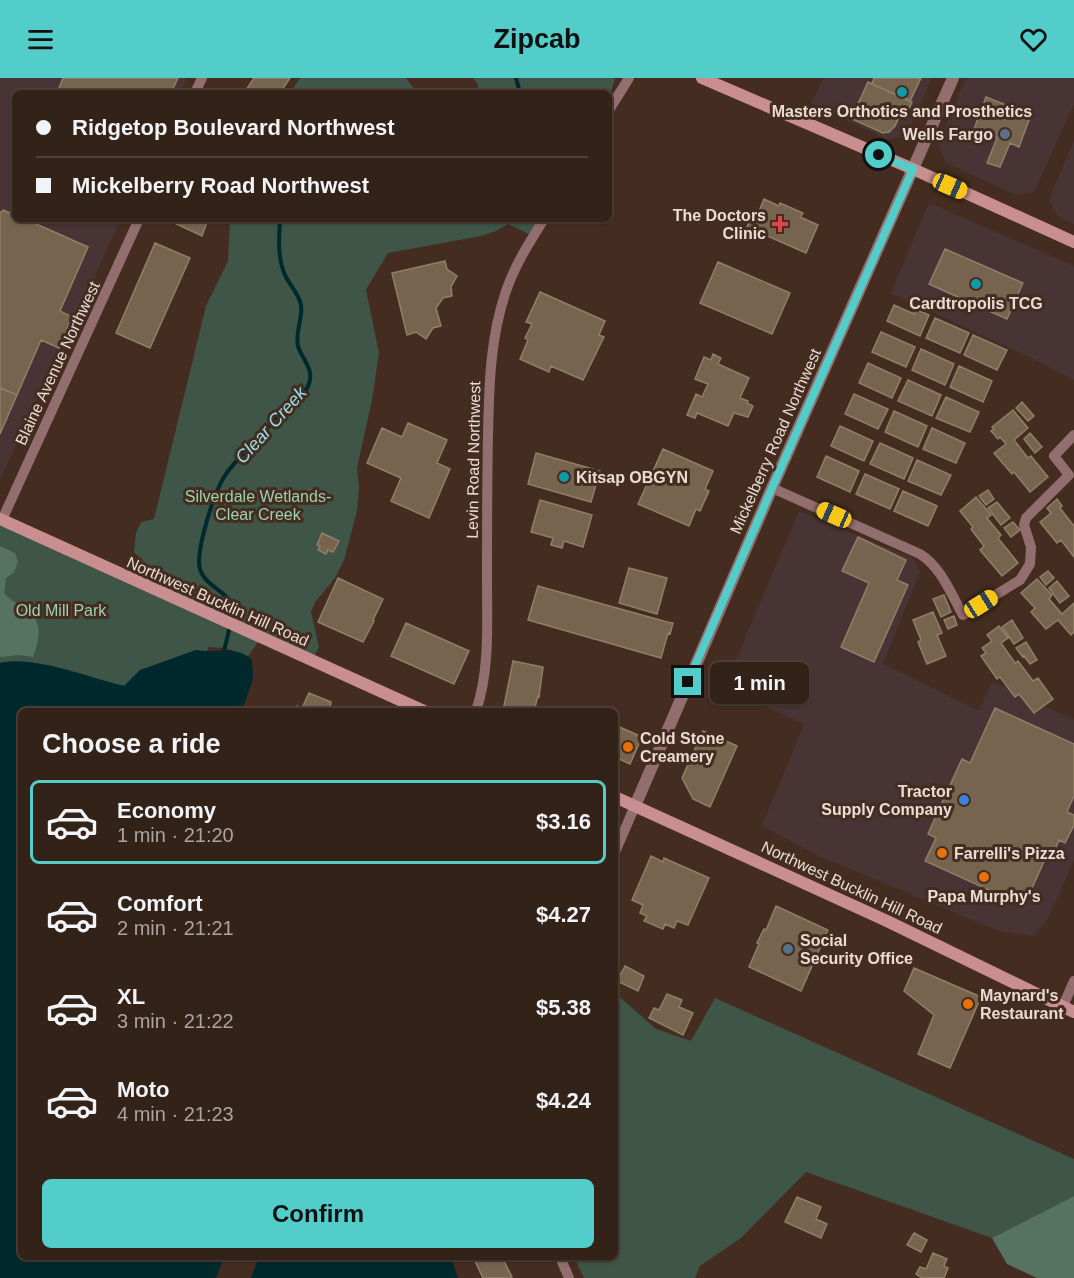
<!DOCTYPE html>
<html lang="en">
<head>
<meta charset="utf-8">
<style>
	:root { --surface:#332218; --page:#3b2a21; --text:#f1f3f6; --muted:#a9a4a2; --line:#4e3f37; --accent:#53cdc9 }
	body { margin:0; font-family:Helvetica,sans-serif; background:var(--page); color:var(--text); height:100vh; display:flex; flex-direction:column; font-size:22px; white-space:nowrap }
	* { box-sizing:border-box; margin:0 }
	p { font-size:20px; color:var(--muted) }
	.icon { flex:none; width:33px; height:33px; fill:none; stroke:currentColor; stroke-width:2; stroke-linecap:round; stroke-linejoin:round }
	.map { position:relative; flex:1; overflow:hidden }
	.drawer { position:absolute; left:18px; top:630px; width:600px; height:552px; display:flex; flex-direction:column; background:var(--surface); border-radius:9px; box-shadow:0 2px 4px #0004,0 0 0 2px var(--line) }
	.drawer>* { flex:none }
	.banner { position:absolute; left:12px; top:12px; width:600px; height:132px; border-radius:9px; box-shadow:0 2px 4px #0004,0 0 0 2px var(--line); display:grid; align-content:center; height:132px; padding:0 24px; background:var(--surface) }
	.end { position:absolute; width:27px; height:27px; margin:-14px; border:8px solid #53cdc9; background:#111; box-shadow:0 0 0 3px #111 }
	.from { border-radius:50% }
	.bubble { position:absolute; height:42px; border-radius:9px; background:var(--surface); box-shadow:0 2px 4px #0004,0 0 0 2px var(--line); font-size:20px; font-weight:800; line-height:42px; text-align:center }
	.car { position:absolute; width:18px; height:36px; margin:-18px -9px; border-radius:8px; box-shadow:0 0 4px 2px #0007; background:linear-gradient(#f5c518 24%,#345 0 40%,#f5c518 0 76%,#345 0 86%,#f5c518 0) }
	.banner b { display:flex; align-items:center; gap:21px; height:57px; font-size:22px }
	.banner b+b { border-top:2px solid var(--line) }
	.banner i { width:15px; height:15px; background:var(--text) }
	ul { padding:0; list-style:none }
	li { display:flex; align-items:center; gap:18px; height:84px; margin:0 12px 9px; padding:0 12px; border:3px solid transparent; border-radius:9px }
	li div { flex:1 }
	li b { display:block; font-size:22px }
	li em { font-style:normal; font-weight:800 }
	li.on { border-color:var(--accent) }
	li>.icon { width:54px; height:54px; stroke-width:1.5 }
	h2 { padding:0 24px; font-size:27px; line-height:72px }
	.button { display:flex; gap:12px; margin-top:auto; padding:12px 24px }
	.button a { flex:1; height:69px; border-radius:9px; background:var(--accent); color:#111; font-size:24px; font-weight:800; line-height:69px; text-align:center }
	header { display:flex; justify-content:space-between; align-items:center; height:78px; padding:0 24px; background:var(--accent); color:#111; font-size:27px; font-weight:800 }
	.map>svg:first-child { display:block }
	.commercial { fill:#493435 }
	.green { fill:#3f5547 }
	.forest { fill:#557360 }
	.water { fill:#00292e }
	.lines { fill:none; stroke-linecap:round; stroke-linejoin:round }
	.stream { stroke:#00292e; stroke-width:4 }
	.building { fill:#76644e; stroke:#917e67; stroke-width:1.5 }
	.minor { stroke:#936e6e; stroke-width:10 }
	.tertiary { stroke:#936e6e; stroke-width:12 }
	.secondary { stroke:#c98e8f; stroke-width:12 }
	.route { stroke:#53cdc9; stroke-width:8 }
	.culture-dot { fill:#0f9aa8; stroke:#442d20; stroke-width:2 }
	.service-dot { fill:#5c6f8a; stroke:#442d20; stroke-width:2 }
	.health-dot { fill:#e0444e; stroke:#442d20; stroke-width:2 }
	.food-dot { fill:#e8710a; stroke:#442d20; stroke-width:2 }
	.shop-dot { fill:#3f7fe0; stroke:#442d20; stroke-width:2 }
	.labels { text-anchor:middle; stroke-width:6; stroke-linejoin:round; paint-order:stroke }
	.poi-label { font-size:16px; font-weight:bold; fill:#eadbd3; stroke:#442d20; text-anchor:start }
	.street-label { font-size:16px; fill:#eadbd3; stroke:#442d20 }
	.park-label { font-size:16px; fill:#9ad1af; stroke:#442d20 }
	.water-label { font-size:18px; font-style:italic; fill:#95e0ea; stroke:#442d20 }
</style>
</head>
<body>
<header><svg class="icon" aria-label="menu" viewBox="0 0 24 24"><path d="M4 6h16M4 12h16M4 18h16"/></svg>Zipcab<svg class="icon" aria-label="heart" viewBox="0 0 24 24"><path d="M12 20l-8-8c-3-5 5-10 8-4 3-6 11-1 8 4z"/></svg></header>
<div class="map">
<svg width="1074" height="1200" viewBox="0 0 1074 1200">
	<rect width="100%" height="100%" fill="#442d20"/>
	<path class="commercial" d="M 0,0 L 187,0 L 180,15 L 15,15 L 15,141 L 121,141 L 0,402 Z
		M 824,0 L 932,0 L 912,45 L 899,59 L 888,62 L 811,25 Z
		M 966,0 L 1074,0 L 1074,26 L 1034,114 L 1016,117 L 946,85 L 938,66 Z
		M 1074,62 L 1074,146 L 1058,138 L 1049,122 Z
		M 929,125 L 1074,188 L 1074,302 L 1036,282 L 891,215 Z
		M 799,433 L 914,481 L 920,494 L 883,586 L 979,633 L 992,603 L 1074,642 L 1074,782 L 1048,841 L 1033,858 L 999,853 L 821,779 L 762,748 L 804,646 L 724,610 Z"/>
	<path class="green" d="M 300,0 L 406,0 L 417,15 L 290,15 Z
		M 473,0 L 615,0 L 615,1 L 609,20 L 609,15 L 478,15 L 478,7 Z
		M 230,141 L 544,141 L 533,158 L 508,146 L 496,153 L 481,158 L 388,175 L 366,212 L 379,275 L 372,322 L 357,390 L 359,409 L 357,433 L 344,482 L 335,500 L 315,524 L 311,534 L 319,569 L 312,583 L 261,560 L 248,578 L 225,570 L 208,569 L 207,574 L 196,572 L 124,608 L 46,587 L 3,584 L 0,585 L 0,441 L 133,501 L 143,483 L 134,474 L 136,455 L 141,444 L 154,441 L 206,228 L 228,183 Z
		M 615,915 L 656,951 L 691,963 L 715,920 L 1074,1081 L 1074,1118 L 992,1160 L 806,1094 L 741,1160 L 700,1188 L 695,1200 L 584,1200 L 574,1179 L 615,1179 Z"/>
	<path class="forest" d="M 0,468 L 15,475 L 18,484 L 14,494 L 6,500 L 4,515 C 11,523 19,526 27,532 C 44,543 39,563 33,579 L 19,577 L 0,579 Z
		M 1074,1118 L 1074,1200 L 1037,1200 L 1007,1186 L 992,1160 Z"/>
	<path class="water" d="M 196,572 C 217,576 235,566 252,582 L 253,601 L 245,624 L 240,633 L 21,633 L 21,1179 L 224,1179 L 216,1200 L 0,1200 L 0,585 C 34,577 89,600 124,608 L 140,592 Z
		M 259,1179 L 451,1179 L 458,1200 L 251,1200 Z"/>
	<g class="lines">
		<path class="stream" d="M 516,0 L 520,15
			M 224,573 L 234,531 C 230,514 205,509 200,491 C 195,474 214,415 224,399 C 234,383 250,370 263,355 C 269,349 274,340 281,334 C 290,325 309,316 310,301 C 312,289 301,279 298,268 C 295,254 303,240 301,227 C 299,216 291,209 286,199 C 277,181 279,160 280,141"/>
	</g>
	<path class="building" d="M 63,0 L 178,0 L 171,15 L 57,15 Z
		M 254,0 L 290,0 L 280,15 L 244,15 Z
		M 874,0 L 921,0 L 910,23 L 872,6 Z
		M 868,4 L 912,24 L 907,36 L 900,37 L 895,48 L 889,54 L 883,55 L 854,42 L 860,30 L 857,28 Z
		M 986,19 L 1031,37 L 1019,69 L 1010,65 L 1000,89 L 987,85 L 997,60 L 974,51 Z
		M 764,121 L 779,128 L 780,125 L 803,135 L 800,139 L 818,147 L 806,175 L 747,149 L 750,141 L 755,143 Z
		M 3,132 L 15,137 L 15,141 L 25,141 L 88,169 L 60,233 L 72,239 L 59,270 L 41,262 L 17,317 L 0,310 L 0,134 L 2,134 Z
		M 166,141 L 208,141 L 202,158 Z
		M 155,165 L 190,180 L 150,270 L 116,255 Z
		M 945,171 L 1023,205 L 1007,241 L 929,206 Z
		M 445,183 L 447,191 L 457,198 L 451,209 L 452,218 L 443,220 L 436,230 L 441,248 L 433,250 L 426,261 L 416,254 L 407,257 L 392,195 Z
		M 718,184 L 790,215 L 772,256 L 700,225 Z
		M 540,214 L 605,243 L 599,257 L 604,259 L 583,302 L 551,288 L 549,294 L 520,281 L 528,262 L 525,260 L 532,246 L 526,244 Z
		M 894,227 L 914,236 L 915,231 L 929,237 L 920,258 L 887,243 Z
		M 935,240 L 969,255 L 960,275 L 926,260 Z
		M 881,254 L 915,269 L 906,289 L 872,274 Z
		M 973,257 L 1007,272 L 997,292 L 964,277 Z
		M 921,271 L 954,286 L 945,307 L 912,292 Z
		M 713,276 L 721,280 L 718,286 L 749,300 L 740,320 L 748,323 L 747,325 L 753,328 L 748,339 L 734,335 L 728,348 L 697,335 L 695,340 L 687,337 L 696,316 L 702,319 L 708,306 L 695,301 L 704,279 L 711,282 Z
		M 868,285 L 901,300 L 892,320 L 859,305 Z
		M 959,288 L 992,303 L 983,324 L 950,309 Z
		M 908,302 L 941,317 L 932,338 L 898,323 Z
		M 0,310 L 17,317 L 0,356 Z
		M 854,316 L 888,331 L 878,351 L 845,336 Z
		M 946,319 L 979,334 L 970,354 L 936,340 Z
		M 1022,324 L 1034,338 L 1028,343 L 1016,330 Z
		M 1013,332 L 1028,350 L 1014,362 L 1028,380 L 1031,378 L 1048,399 L 1030,414 L 1014,394 L 1012,396 L 994,375 L 1006,366 L 1000,359 L 998,361 L 991,353 L 994,351 L 992,349 Z
		M 894,333 L 927,348 L 918,369 L 885,354 Z
		M 408,345 L 447,362 L 437,385 L 450,391 L 429,440 L 391,423 L 401,400 L 367,385 L 382,350 L 402,359 Z
		M 840,348 L 873,363 L 864,383 L 831,368 Z
		M 932,350 L 965,365 L 956,385 L 923,371 Z
		M 1030,355 L 1042,369 L 1035,375 L 1024,361 Z
		M 880,365 L 913,380 L 904,401 L 870,386 Z
		M 663,371 L 713,393 L 705,411 L 709,413 L 700,433 L 696,431 L 689,448 L 638,426 Z
		M 536,375 L 600,393 L 591,424 L 528,406 Z
		M 826,378 L 859,393 L 850,414 L 817,399 Z
		M 917,382 L 951,397 L 941,417 L 908,403 Z
		M 865,396 L 899,411 L 890,431 L 856,416 Z
		M 988,412 L 994,421 L 986,427 L 979,418 Z
		M 903,413 L 937,428 L 928,448 L 894,433 Z
		M 976,419 L 991,437 L 987,440 L 1001,457 L 998,460 L 1018,485 L 1002,498 L 980,472 L 984,468 L 971,451 L 973,449 L 960,433 Z
		M 1057,421 L 1062,428 L 1060,430 L 1074,448 L 1074,479 L 1061,462 L 1057,465 L 1040,444 L 1051,435 L 1047,430 Z
		M 540,422 L 592,437 L 583,469 L 564,463 L 562,470 L 551,467 L 553,460 L 531,454 Z
		M 997,424 L 1010,440 L 1001,447 L 988,430 Z
		M 1013,444 L 1020,452 L 1011,459 L 1004,450 Z
		M 322,455 L 339,463 L 333,474 L 328,472 L 326,476 L 318,472 L 320,468 L 317,467 Z
		M 858,459 L 906,482 L 897,502 L 908,507 L 874,584 L 841,569 L 869,505 L 842,493 Z
		M 629,490 L 667,500 L 657,536 L 619,525 Z
		M 1048,493 L 1054,500 L 1046,507 L 1040,499 Z
		M 338,500 L 383,521 L 373,542 L 374,543 L 363,564 L 318,544 Z
		M 1037,501 L 1052,517 L 1049,521 L 1062,536 L 1074,525 L 1074,554 L 1071,557 L 1058,542 L 1046,551 L 1031,534 L 1035,530 L 1021,515 Z
		M 1057,503 L 1069,518 L 1060,525 L 1049,510 Z
		M 538,508 L 667,544 L 673,545 L 670,556 L 668,555 L 661,580 L 528,542 Z
		M 944,517 L 951,534 L 941,539 L 933,521 Z
		M 933,534 L 942,555 L 937,557 L 946,578 L 927,586 L 918,564 L 921,562 L 913,542 Z
		M 954,538 L 957,547 L 948,551 L 944,542 Z
		M 1012,542 L 1023,560 L 1014,566 L 1002,549 Z
		M 406,545 L 469,573 L 454,606 L 391,578 Z
		M 999,548 L 1008,560 L 1001,565 L 1015,585 L 1018,583 L 1033,603 L 1038,600 L 1053,621 L 1034,635 L 1019,616 L 1015,619 L 1000,599 L 997,601 L 981,578 L 986,575 L 982,570 L 992,563 L 987,557 Z
		M 1026,564 L 1037,582 L 1030,586 L 1024,578 L 1023,579 L 1016,570 Z
		M 513,583 L 543,589 L 539,619 L 538,618 L 534,633 L 504,628 Z
		M 309,615 L 331,624 L 330,630 L 338,633 L 294,633 L 297,628 L 302,630 Z
		M 995,630 L 1074,666 L 1074,718 L 1067,734 L 1074,737 L 1074,747 L 1065,765 L 1059,762 L 1055,772 L 1050,770 L 1024,828 L 925,783 L 936,760 L 928,756 L 945,718 L 962,681 L 970,685 Z
		M 615,647 L 642,659 L 630,686 L 615,679 Z
		M 703,653 L 737,668 L 710,729 L 693,721 L 682,700 Z
		M 651,778 L 663,784 L 664,780 L 709,800 L 688,847 L 677,843 L 674,850 L 665,846 L 663,851 L 644,843 L 647,838 L 640,835 L 643,827 L 632,822 Z
		M 776,828 L 828,852 L 801,913 L 749,889 L 759,866 L 757,865 L 764,851 L 766,852 Z
		M 625,888 L 644,898 L 638,913 L 617,903 Z
		M 914,890 L 981,919 L 950,990 L 918,976 L 934,937 L 904,913 Z
		M 667,916 L 682,922 L 679,929 L 693,935 L 683,957 L 649,940 L 654,930 L 659,932 Z
		M 797,1119 L 821,1129 L 816,1141 L 827,1146 L 821,1160 L 785,1144 Z
		M 914,1155 L 927,1162 L 921,1174 L 907,1167 Z
		M 933,1175 L 947,1181 L 944,1188 L 948,1190 L 944,1200 L 922,1200 L 916,1196 L 920,1189 L 926,1191 Z
		M 478,1179 L 502,1179 L 512,1199 L 510,1200 L 483,1200 L 474,1181 Z"/>
	<g class="lines">
		<path class="minor" d="M 195,15 L 202,0
			M 609,32 L 629,0
			M 772,410 L 920,476 C 941,489 951,516 963,537 L 1020,502 L 1030,486 L 1031,469 L 1024,447 L 1026,440 L 1069,397 L 1054,378 L 1074,357
			M 2,442 L 139,141
			M 476,633 C 490,592 487,545 487,502 C 487,454 487,405 488,357 C 489,308 490,260 506,213 C 515,187 529,165 544,141
			M 615,774 L 635,728
			M 1063,928 L 1074,903
			M 560,1179 L 569,1200"/>
		<path class="tertiary" d="M 635,728 L 772,410 L 953,0"/>
		<path class="secondary" d="M 702,0 L 913,91 L 1074,164
			M 0,441 L 424,633
			M 615,719 L 887,843 L 1074,934"/>
	</g>
	<g class="lines">
		<path class="route" d="M 688,604 L 772,410 L 913,91 L 879,77"/>
	</g>
	<g class="culture-dot">
		<circle cx="902" cy="14" r="6"/>
		<circle cx="976" cy="206" r="6"/>
		<circle cx="564" cy="399" r="6"/>
	</g>
	<g class="service-dot">
		<circle cx="1005" cy="56" r="6"/>
		<circle cx="788" cy="871" r="6"/>
	</g>
	<path class="health-dot" d="M777 137h6v6h6v6h-6v6h-6v-6h-6v-6h6z"/>
	<g class="food-dot">
		<circle cx="628" cy="669" r="6"/>
		<circle cx="942" cy="775" r="6"/>
		<circle cx="984" cy="799" r="6"/>
		<circle cx="968" cy="926" r="6"/>
	</g>
	<circle class="shop-dot" cx="964" cy="722" r="6"/>
	<g class="labels">
		<g class="poi-label">
			<text x="902" y="39" text-anchor="middle">Masters Orthotics and Prosthetics</text>
			<text x="993" y="62" text-anchor="end">Wells Fargo</text>
			<text x="766" y="143" text-anchor="end">The Doctors<tspan x="766" dy="18">Clinic</tspan></text>
			<text x="976" y="231" text-anchor="middle">Cardtropolis TCG</text>
			<text x="576" y="405">Kitsap OBGYN</text>
			<text x="640" y="666">Cold Stone<tspan x="640" dy="18">Creamery</tspan></text>
			<text x="952" y="719" text-anchor="end">Tractor<tspan x="952" dy="18">Supply Company</tspan></text>
			<text x="954" y="781">Farrelli's Pizza</text>
			<text x="984" y="824" text-anchor="middle">Papa Murphy's</text>
			<text x="800" y="868">Social<tspan x="800" dy="18">Security Office</tspan></text>
			<text x="980" y="923">Maynard's<tspan x="980" dy="18">Restaurant</tspan></text>
		</g>
		<g class="street-label">
			<text transform="translate(57 285) rotate(-65)" y="6">Blaine Avenue Northwest</text>
			<text transform="translate(775 363) rotate(-66)" y="6">Mickelberry Road Northwest</text>
			<text transform="translate(473 382) rotate(-89)" y="6">Levin Road Northwest</text>
			<text transform="translate(218 523) rotate(24)" y="6">Northwest Bucklin Hill Road</text>
			<text transform="translate(852 809) rotate(25)" y="6">Northwest Bucklin Hill Road</text>
		</g>
		<g class="park-label">
			<text x="258" y="424">Silverdale Wetlands-<tspan x="258" dy="18">Clear Creek</tspan></text>
			<text x="61" y="538">Old Mill Park</text>
		</g>
		<g class="water-label">
			<text transform="translate(271 347) rotate(-48)" y="6">Clear Creek</text>
		</g>
	</g>
</svg>
<i class="end from" style="left:879px;top:77px"></i>
<i class="end" style="left:688px;top:604px"></i>
<div class="bubble" style="left:710px;top:584px;width:99px">1 min</div>
<i class="car" style="left:950px;top:108px;rotate:114deg"></i>
<i class="car" style="left:834px;top:437px;rotate:294deg"></i>
<i class="car" style="left:981px;top:526px;rotate:58deg"></i>
<div class="banner">
<b><i class="from"></i>Ridgetop Boulevard Northwest</b>
<b><i></i>Mickelberry Road Northwest</b>
</div>
<section class="drawer">
<h2>Choose a ride</h2>
<ul>
<li class="on"><svg class="icon" aria-label="car" viewBox="0 0 24 24"><path d="M5 17H2v-5l4-1 3-4h7l3 4 3 1v5h-3M9 17h6M6 11h13"/><circle cx="7" cy="17" r="2"/><circle cx="17" cy="17" r="2"/></svg><div><b>Economy</b><p>1 min · 21:20</p></div><em>$3.16</em></li>
<li><svg class="icon" aria-label="car" viewBox="0 0 24 24"><path d="M5 17H2v-5l4-1 3-4h7l3 4 3 1v5h-3M9 17h6M6 11h13"/><circle cx="7" cy="17" r="2"/><circle cx="17" cy="17" r="2"/></svg><div><b>Comfort</b><p>2 min · 21:21</p></div><em>$4.27</em></li>
<li><svg class="icon" aria-label="car" viewBox="0 0 24 24"><path d="M5 17H2v-5l4-1 3-4h7l3 4 3 1v5h-3M9 17h6M6 11h13"/><circle cx="7" cy="17" r="2"/><circle cx="17" cy="17" r="2"/></svg><div><b>XL</b><p>3 min · 21:22</p></div><em>$5.38</em></li>
<li><svg class="icon" aria-label="car" viewBox="0 0 24 24"><path d="M5 17H2v-5l4-1 3-4h7l3 4 3 1v5h-3M9 17h6M6 11h13"/><circle cx="7" cy="17" r="2"/><circle cx="17" cy="17" r="2"/></svg><div><b>Moto</b><p>4 min · 21:23</p></div><em>$4.24</em></li>
</ul>
<div class="button"><a>Confirm</a></div>
</section>
</div>
</body>
</html>
